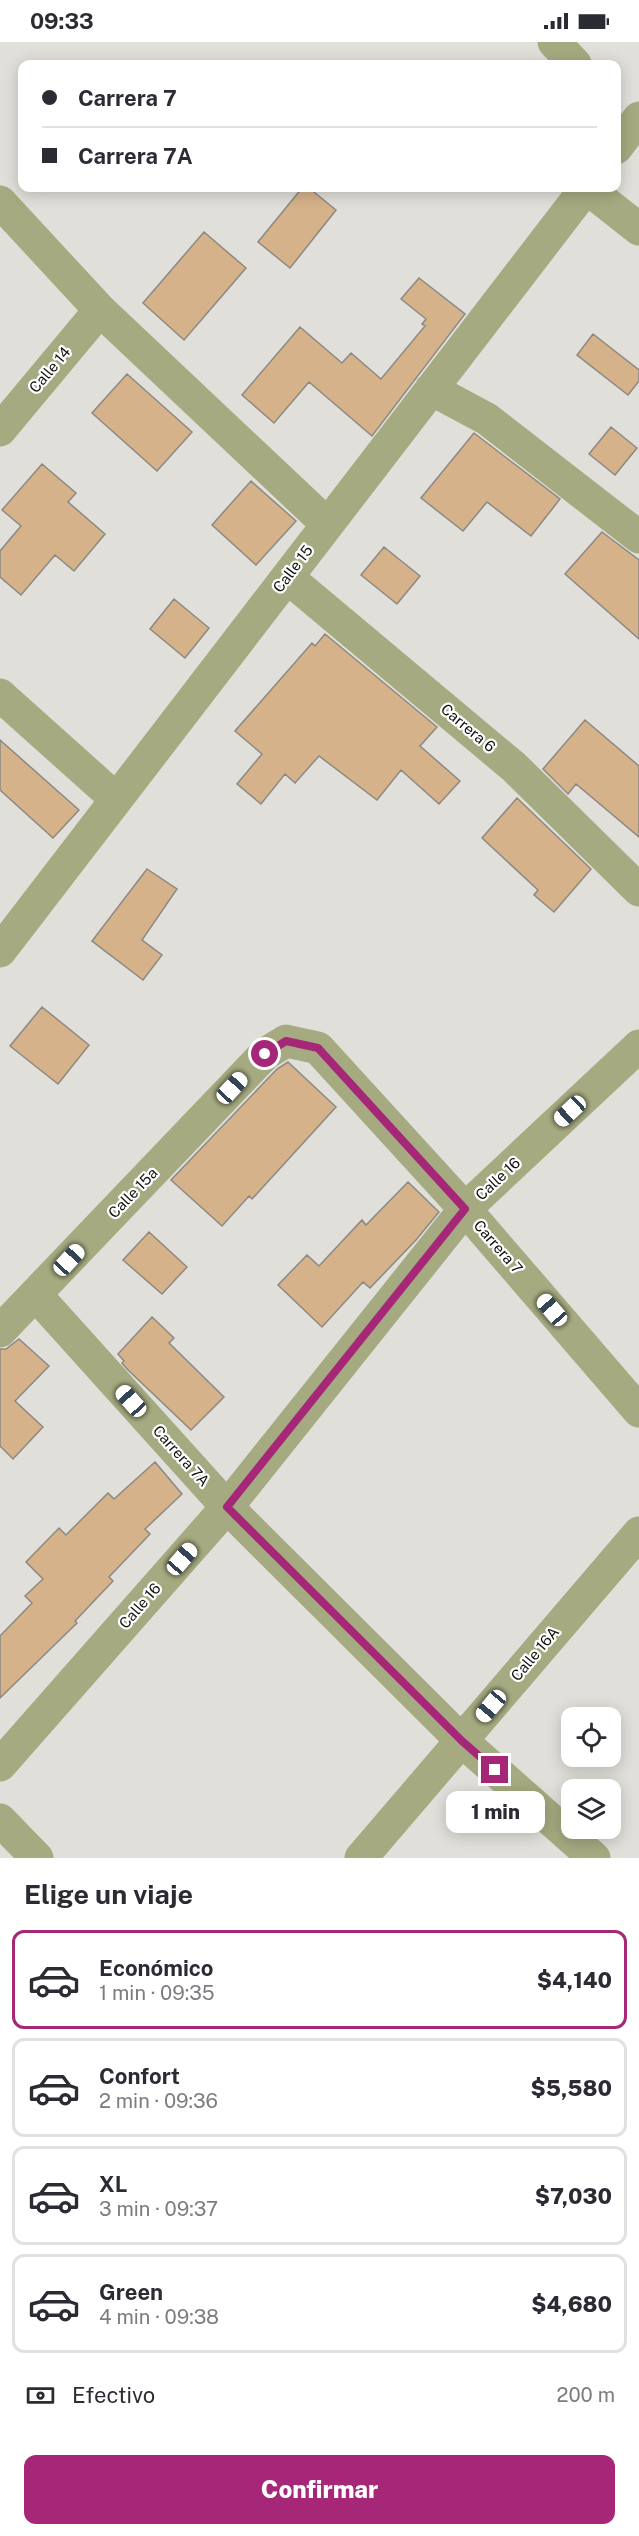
<!DOCTYPE html>
<html lang="es">
<head>
<meta charset="utf-8">
<style>
	:root { --surface:#fff; --page:#f2f2f3; --text:#2b2b33; --muted:#7c7c81; --line:#e1e1e2; --accent:#a62778 }
	body { margin:0; font-family:"Public Sans",sans-serif; background:var(--page); color:var(--text); height:100vh; display:flex; flex-direction:column; font-size:22px; white-space:nowrap }
	* { box-sizing:border-box; margin:0 }
	p { font-size:20px; color:var(--muted) }
	.icon { flex:none; width:33px; height:33px; fill:none; stroke:currentColor; stroke-width:2; stroke-linecap:round; stroke-linejoin:round }
	.map { position:relative; height:1816px; overflow:hidden }
	.details { display:flex; flex-direction:column; background:var(--surface); flex:1 }
	.details>* { flex:none }
	.guide { position:absolute; left:18px; top:18px; width:603px; height:132px; border-radius:12px; box-shadow:0 3px 15px #0003; display:grid; align-content:center; height:132px; padding:0 24px; background:var(--surface) }
	.controls { position:absolute; left:561px; top:1665px; display:grid; gap:12px }
	.controls a { display:grid; place-items:center; width:60px; height:60px; border-radius:12px; background:var(--surface); box-shadow:0 3px 15px #0003; font-size:30px }
	.end { position:absolute; width:27px; height:27px; margin:-14px; border:8px solid #a62778; background:#fff; box-shadow:0 0 0 3px #fff }
	.from { border-radius:50% }
	.bubble { position:absolute; height:42px; border-radius:12px; background:var(--surface); box-shadow:0 3px 15px #0003; font-size:20px; font-weight:800; line-height:42px; text-align:center }
	.car { position:absolute; width:18px; height:36px; margin:-18px -9px; border-radius:8px; box-shadow:0 0 4px 2px #0007; background:linear-gradient(#fff 24%,#345 0 40%,#fff 0 76%,#345 0 86%,#fff 0) }
	.guide b { display:flex; align-items:center; gap:21px; height:57px; font-size:22px }
	.guide b+b { border-top:2px solid var(--line) }
	.guide i { width:15px; height:15px; background:var(--text) }
	ul { padding:0; list-style:none }
	li { display:flex; align-items:center; gap:18px; height:99px; margin:0 12px 9px; padding:0 12px; border:3px solid var(--line); border-radius:12px }
	li div { flex:1 }
	li b { display:block; font-size:22px }
	li em { font-style:normal; font-weight:800 }
	li.active { border-color:var(--accent) }
	li>.icon { width:54px; height:54px; stroke-width:1.5 }
	h2 { padding:0 24px; font-size:27px; line-height:72px }
	.pay { display:flex; align-items:center; gap:15px; height:66px; padding:0 24px; font-size:22px }
	.pay p { margin-inline-start:auto }
	.primary-button { display:flex; gap:12px; margin-top:auto; padding:12px 24px }
	.primary-button a { flex:1; height:69px; border-radius:12px; background:var(--accent); color:#fff; font-size:24px; font-weight:800; line-height:69px; text-align:center }
	.status { display:flex; justify-content:space-between; align-items:center; height:42px; padding:0 30px; background:var(--surface); direction:ltr }
	.status svg { height:16px; fill:currentColor }
	.map>svg:first-child { display:block }
	.building { fill:#d5b289; stroke:#8c8883; stroke-width:1.5 }
	.lines { fill:none; stroke-linecap:round; stroke-linejoin:round }
	.minor { stroke:#a5aa80; stroke-width:33 }
	.route { stroke:#a62778; stroke-width:8 }
	.labels { text-anchor:middle; stroke-width:4.5; stroke-linejoin:round; paint-order:stroke }
	.street-label { font-size:15px; fill:#12110f; stroke:#fff }
</style>
</head>
<body>
<div class="status"><b>09:33</b><svg viewBox="0 0 49 12"><path d="M0 12V9h3v3zM5 12V6h3v6zM10 12V3h3v9zM15 12V0h3v12zM26 1h20v11H26zM47 4h2v5h-2z"/></svg></div>
<div class="map">
<svg width="639" height="1816" viewBox="0 0 639 1816">
	<rect width="100%" height="100%" fill="#e1dfd9"/>
	<path class="building" d="M 302,146 L 309,146 L 336,168 L 290,226 L 258,200 Z
		M 204,190 L 246,226 L 184,298 L 143,261 Z
		M 419,236 L 465,272 L 372,394 L 309,340 L 274,381 L 242,353 L 300,285 L 342,321 L 351,311 L 381,337 L 425,284 L 422,282 L 426,277 L 401,257 Z
		M 593,292 L 639,328 L 639,339 L 628,353 L 577,313 Z
		M 127,332 L 192,390 L 157,429 L 92,371 Z
		M 611,385 L 637,406 L 615,433 L 589,412 Z
		M 474,391 L 560,457 L 531,494 L 487,460 L 463,489 L 421,456 Z
		M 42,422 L 76,451 L 68,460 L 105,492 L 74,529 L 55,513 L 21,553 L 0,535 L 0,509 L 21,484 L 2,468 Z
		M 251,439 L 296,479 L 256,523 L 212,483 Z
		M 602,490 L 639,518 L 639,597 L 565,532 Z
		M 384,505 L 420,534 L 397,562 L 361,533 Z
		M 174,557 L 209,586 L 185,616 L 150,587 Z
		M 325,592 L 437,685 L 420,704 L 460,739 L 439,762 L 401,728 L 377,758 L 319,714 L 295,741 L 285,732 L 261,762 L 237,742 L 262,712 L 235,689 L 312,601 L 315,604 Z
		M 585,678 L 639,724 L 639,795 L 576,742 L 568,752 L 543,727 Z
		M 0,698 L 79,768 L 53,796 L 0,748 Z
		M 517,756 L 591,827 L 554,870 L 534,853 L 538,848 L 482,796 Z
		M 147,827 L 177,847 L 142,898 L 162,913 L 143,938 L 92,899 Z
		M 42,965 L 89,1003 L 58,1042 L 10,1004 Z
		M 288,1020 L 336,1065 L 252,1157 L 249,1154 L 222,1184 L 171,1138 L 277,1027 Z
		M 408,1140 L 439,1170 L 416,1198 L 370,1246 L 363,1240 L 322,1285 L 278,1243 L 307,1213 L 319,1224 L 362,1178 L 366,1183 Z
		M 149,1190 L 187,1225 L 162,1252 L 123,1218 Z
		M 152,1275 L 174,1296 L 169,1301 L 224,1355 L 191,1388 L 127,1327 L 122,1321 L 124,1319 L 118,1312 Z
		M 19,1297 L 49,1324 L 15,1359 L 43,1385 L 13,1417 L 0,1404 L 0,1307 L 6,1307 Z
		M 155,1420 L 182,1452 L 145,1487 L 150,1492 L 109,1535 L 113,1539 L 75,1579 L 77,1581 L 0,1656 L 0,1594 L 32,1561 L 25,1554 L 43,1537 L 26,1520 L 59,1486 L 66,1493 L 108,1451 L 114,1457 Z"/>
	<g class="lines">
		<path class="minor" d="M 554,0 L 575,22
			M 616,106 L 639,76
			M 587,146 L 639,187
			M 0,160 L 100,268 L 327,482
			M 431,347 L 487,377 L 639,495
			M 0,388 L 100,268
			M 287,535 L 514,725 L 639,848
			M 0,653 L 116,757
			M 0,909 L 586,146
			M 36,1253 L 227,1465 L 462,1699 L 594,1816
			M 0,1289 L 265,1012 L 286,999 L 318,1006 L 465,1167 L 639,1369
			M 0,1723 L 227,1465 L 465,1167 L 639,1004
			M 0,1778 L 37,1816
			M 361,1816 L 639,1491"/>
	</g>
	<g class="lines">
		<path class="route" d="M 265,1012 L 286,999 L 318,1006 L 465,1167 L 227,1465 L 462,1699 L 495,1728"/>
	</g>
	<g class="labels">
		<g class="street-label">
			<text transform="translate(50 328) rotate(-50)" y="5">Calle 14</text>
			<text transform="translate(293 527) rotate(-53)" y="5">Calle 15</text>
			<text transform="translate(468 686) rotate(40)" y="5">Carrera 6</text>
			<text transform="translate(498 1137) rotate(-43)" y="5">Calle 16</text>
			<text transform="translate(133 1151) rotate(-46)" y="5">Calle 15a</text>
			<text transform="translate(498 1205) rotate(49)" y="5">Carrera 7</text>
			<text transform="translate(181 1414) rotate(48)" y="5">Carrera 7A</text>
			<text transform="translate(140 1564) rotate(-49)" y="5">Calle 16</text>
			<text transform="translate(535 1612) rotate(-50)" y="5">Calle 16A</text>
		</g>
	</g>
</svg>
<div class="controls">
<a><svg class="icon" aria-label="locate" viewBox="0 0 24 24"><circle cx="12" cy="12" r="6"/><path d="M12 2v4M12 18v4M2 12h4M18 12h4"/></svg></a>
<a><svg class="icon" aria-label="layers" viewBox="0 0 24 24"><path d="M12 4l9 5-9 5-9-5zM3 14l9 5 9-5"/></svg></a>
</div>
<i class="end from" style="left:265px;top:1012px"></i>
<i class="end" style="left:495px;top:1728px"></i>
<div class="bubble" style="left:446px;top:1749px;width:99px">1 min</div>
<i class="car" style="left:232px;top:1046px;rotate:43deg"></i>
<i class="car" style="left:570px;top:1069px;rotate:227deg"></i>
<i class="car" style="left:69px;top:1218px;rotate:43deg"></i>
<i class="car" style="left:552px;top:1268px;rotate:319deg"></i>
<i class="car" style="left:131px;top:1359px;rotate:318deg"></i>
<i class="car" style="left:182px;top:1517px;rotate:41deg"></i>
<i class="car" style="left:491px;top:1664px;rotate:220deg"></i>
<div class="guide">
<b><i class="from"></i>Carrera 7</b>
<b><i></i>Carrera 7A</b>
</div>
</div>
<section class="details">
<h2>Elige un viaje</h2>
<ul>
<li class="active"><svg class="icon" aria-label="car" viewBox="0 0 24 24"><path d="M5 17H2v-5l4-1 3-4h7l3 4 3 1v5h-3M9 17h6M6 11h13"/><circle cx="7" cy="17" r="2"/><circle cx="17" cy="17" r="2"/></svg><div><b>Económico</b><p>1 min · 09:35</p></div><em>$4,140</em></li>
<li><svg class="icon" aria-label="car" viewBox="0 0 24 24"><path d="M5 17H2v-5l4-1 3-4h7l3 4 3 1v5h-3M9 17h6M6 11h13"/><circle cx="7" cy="17" r="2"/><circle cx="17" cy="17" r="2"/></svg><div><b>Confort</b><p>2 min · 09:36</p></div><em>$5,580</em></li>
<li><svg class="icon" aria-label="car" viewBox="0 0 24 24"><path d="M5 17H2v-5l4-1 3-4h7l3 4 3 1v5h-3M9 17h6M6 11h13"/><circle cx="7" cy="17" r="2"/><circle cx="17" cy="17" r="2"/></svg><div><b>XL</b><p>3 min · 09:37</p></div><em>$7,030</em></li>
<li><svg class="icon" aria-label="car" viewBox="0 0 24 24"><path d="M5 17H2v-5l4-1 3-4h7l3 4 3 1v5h-3M9 17h6M6 11h13"/><circle cx="7" cy="17" r="2"/><circle cx="17" cy="17" r="2"/></svg><div><b>Green</b><p>4 min · 09:38</p></div><em>$4,680</em></li>
</ul>
<div class="pay"><svg class="icon" aria-label="cash" viewBox="0 0 24 24"><path d="M3 7h18v10H3z"/><circle cx="12" cy="12" r="2"/></svg>Efectivo<p>200 m</p></div>
<div class="primary-button"><a>Confirmar</a></div>
</section>
</body>
</html>
